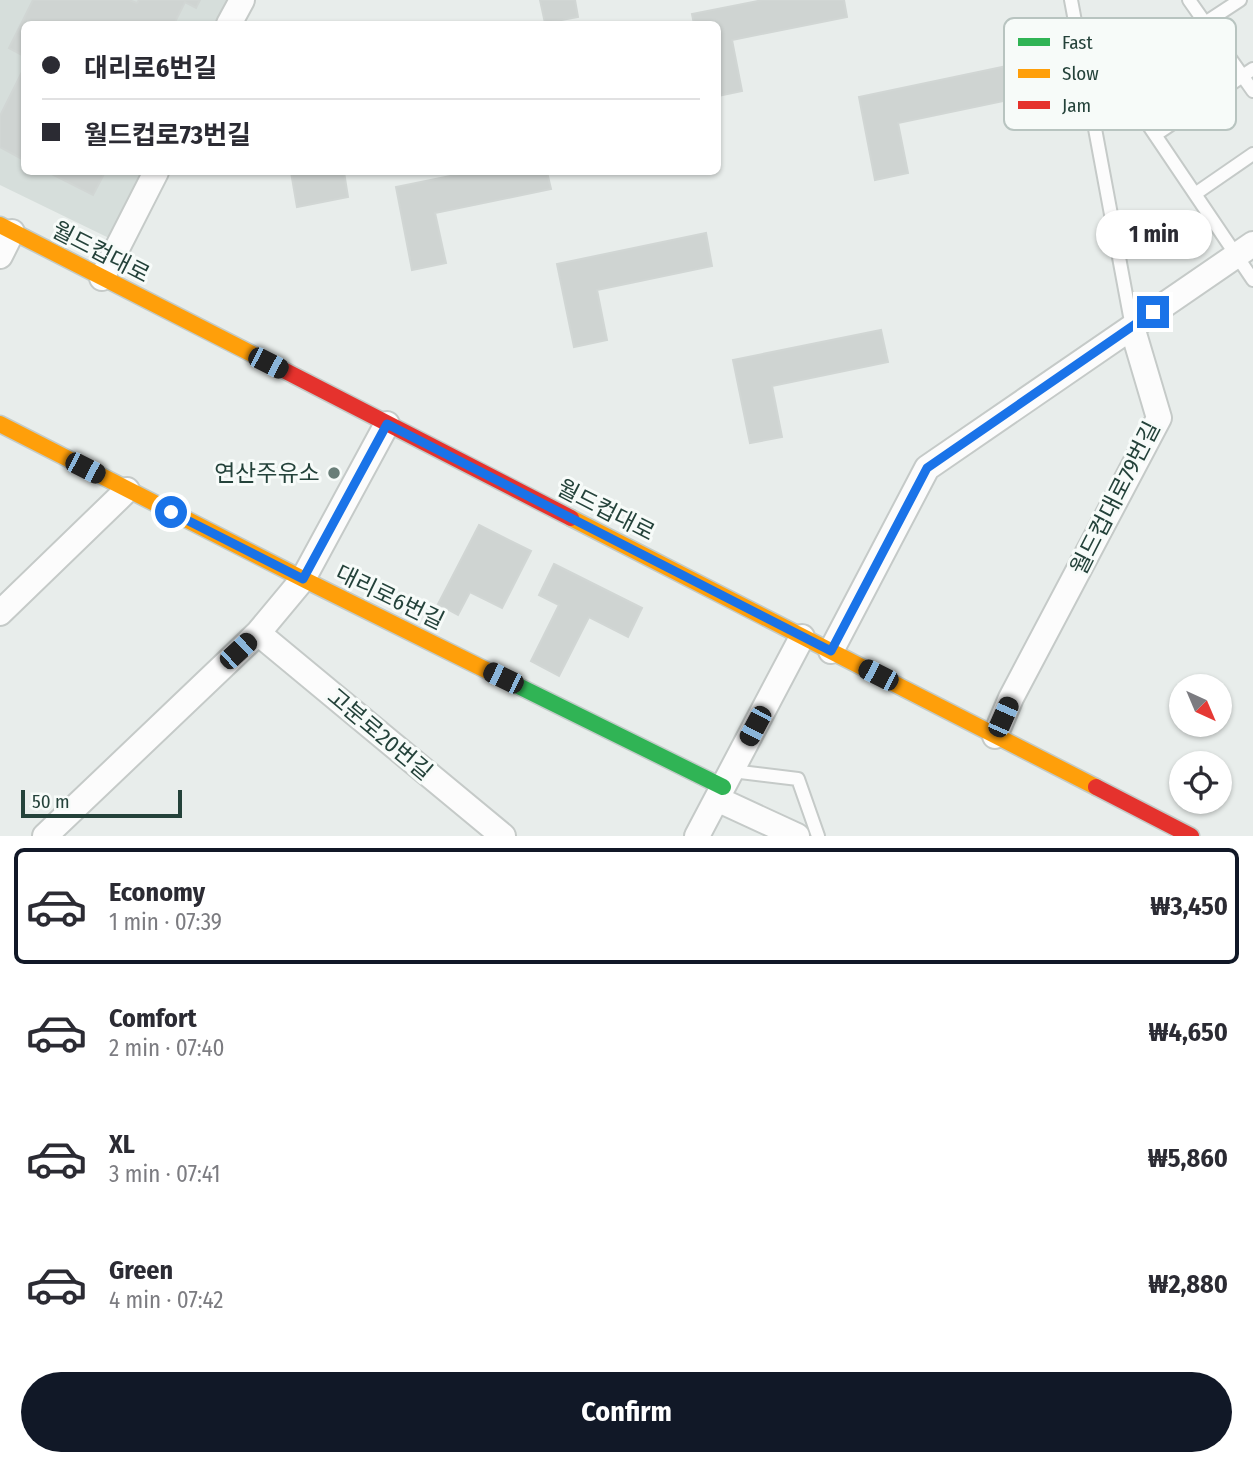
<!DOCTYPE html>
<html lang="en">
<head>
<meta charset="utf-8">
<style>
	:root { --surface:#fff; --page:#f2f2f3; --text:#2b2b33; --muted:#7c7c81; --line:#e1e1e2; --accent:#111827 }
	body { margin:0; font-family:"Fira Sans Condensed","Noto Sans KR",sans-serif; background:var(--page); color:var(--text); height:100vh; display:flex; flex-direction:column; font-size:26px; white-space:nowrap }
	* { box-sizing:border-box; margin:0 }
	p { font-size:23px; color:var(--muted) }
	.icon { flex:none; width:38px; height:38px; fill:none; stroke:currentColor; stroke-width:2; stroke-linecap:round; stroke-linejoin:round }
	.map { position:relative; height:836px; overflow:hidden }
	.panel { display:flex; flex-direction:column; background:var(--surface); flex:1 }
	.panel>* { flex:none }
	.guide { position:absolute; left:21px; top:21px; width:700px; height:154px; border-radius:10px; box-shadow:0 2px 5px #0004; display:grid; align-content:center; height:154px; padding:0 21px; background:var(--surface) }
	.needle { width:46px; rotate:136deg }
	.controls { position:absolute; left:1169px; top:674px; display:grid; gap:14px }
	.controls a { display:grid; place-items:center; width:63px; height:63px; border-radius:50%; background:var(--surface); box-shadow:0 2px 5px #0004; font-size:35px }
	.scale { position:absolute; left:21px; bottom:18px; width:161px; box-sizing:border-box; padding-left:7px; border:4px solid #24423a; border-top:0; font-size:19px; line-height:24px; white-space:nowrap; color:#24423a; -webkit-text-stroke:5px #f7fbf9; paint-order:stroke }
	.end { position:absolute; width:32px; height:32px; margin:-16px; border:9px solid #1a73e8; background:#fff; box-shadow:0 0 0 4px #fff }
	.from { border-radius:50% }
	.bubble { position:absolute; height:49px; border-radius:24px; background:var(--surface); box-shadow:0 2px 5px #0004; font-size:23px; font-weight:700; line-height:49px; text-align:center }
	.car { position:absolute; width:21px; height:42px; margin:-21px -10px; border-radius:9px; box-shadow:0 0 5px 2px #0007; background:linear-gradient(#222 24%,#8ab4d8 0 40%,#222 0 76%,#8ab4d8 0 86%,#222 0) }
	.guide b { display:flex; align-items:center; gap:24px; height:66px; font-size:26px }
	.guide b+b { border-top:2px solid var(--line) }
	.guide i { width:18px; height:18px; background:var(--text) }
	ul { padding:12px 0 0; list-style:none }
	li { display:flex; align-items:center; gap:21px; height:116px; margin:0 14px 10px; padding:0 7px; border:4px solid transparent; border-radius:10px }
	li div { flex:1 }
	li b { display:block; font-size:26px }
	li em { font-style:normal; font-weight:700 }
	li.on { border-color:var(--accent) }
	li>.icon { width:63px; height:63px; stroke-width:1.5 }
	.primary-button { display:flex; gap:14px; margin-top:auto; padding:14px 21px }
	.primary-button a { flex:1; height:80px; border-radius:42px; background:var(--accent); color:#fff; font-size:28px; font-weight:700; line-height:80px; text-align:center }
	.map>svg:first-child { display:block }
	.built { fill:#d6dedb }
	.building { fill:#cfd4d2; stroke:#d1d6d4; stroke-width:2 }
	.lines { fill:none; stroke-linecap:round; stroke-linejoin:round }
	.lane-casing { stroke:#c5cac8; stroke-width:16 }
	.street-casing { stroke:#c5cac8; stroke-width:28 }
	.fast-casing { stroke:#c3cbc8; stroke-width:19 }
	.slow-casing { stroke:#c3cbc8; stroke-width:19 }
	.jam-casing { stroke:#c3cbc8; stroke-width:19 }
	.lane { stroke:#fcfcfc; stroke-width:12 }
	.street { stroke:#fcfcfc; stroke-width:24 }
	.fast { stroke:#30b455; stroke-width:16 }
	.slow { stroke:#ff9f0a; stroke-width:16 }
	.jam { stroke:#e5322d; stroke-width:16 }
	.route { stroke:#1a73e8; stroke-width:9 }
	.poi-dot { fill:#697e78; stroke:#f7fbf9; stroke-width:2.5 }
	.labels { text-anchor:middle; stroke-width:6; stroke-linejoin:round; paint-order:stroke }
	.street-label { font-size:23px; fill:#24423a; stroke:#f7fbf9 }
	.poi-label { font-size:23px; fill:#24423a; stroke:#f7fbf9; text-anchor:end }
	.key { fill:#f7fbf9; stroke:#b8c4c0; stroke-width:2 }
	.key-label { font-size:19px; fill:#24423a }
</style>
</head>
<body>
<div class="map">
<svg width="1253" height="836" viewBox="0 0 1253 836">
	<rect width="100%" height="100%" fill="#e8edeb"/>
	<path class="built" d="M 0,0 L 236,0 L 223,24 L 24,24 L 24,172 L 146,172 L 111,239 L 0,185 Z"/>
	<path class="building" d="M 33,0 L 129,0 L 137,3 L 139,0 L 200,0 L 196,8 L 185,2 L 174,24 L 24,24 L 24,56 L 9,48 Z
		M 540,0 L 575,0 L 578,17 L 545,23 Z
		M 763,0 L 844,0 L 847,17 L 732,40 L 742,91 L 718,96 L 718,24 L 694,24 L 692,14 Z
		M 1007,66 L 1013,99 L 898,123 L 908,173 L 875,180 L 859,97 Z
		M 24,68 L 24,160 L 0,147 L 0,116 Z
		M 48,172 L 105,172 L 93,195 Z
		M 291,172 L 344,172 L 348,197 L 297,207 Z
		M 470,172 L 547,172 L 551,189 L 435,213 L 446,263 L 412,270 L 396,187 Z
		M 706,233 L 712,266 L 597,290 L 607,340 L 574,347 L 557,264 Z
		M 881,330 L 888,362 L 772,386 L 782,437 L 750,443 L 733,360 Z
		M 479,525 L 531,551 L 502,608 L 470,592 L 458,615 L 438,604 Z
		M 554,564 L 642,608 L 628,637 L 589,617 L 559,676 L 531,661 L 559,605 L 539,595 Z"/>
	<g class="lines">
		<g class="lane-casing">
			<path id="lane" d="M 1071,0 L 1132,327
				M 1189,0 L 1253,91
				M 1084,70 L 1118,80 L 1253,280
				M 1118,80 L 1240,0
				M 1155,135 L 1253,69
				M 1195,194 L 1253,154
				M 732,771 L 798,779 L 818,836"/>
		</g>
		<g class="street-casing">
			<path id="street" d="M 229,24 L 242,0
				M 0,256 L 12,232
				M 102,278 L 156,172
				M 0,613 L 127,490
				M 258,633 L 503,836
				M 831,651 L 927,468 L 1253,244
				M 995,736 L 1011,698 L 1159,418 L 1132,327
				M 717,799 L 797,836
				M 45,836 L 258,633 L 303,579 L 387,424
				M 697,836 L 802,637"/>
		</g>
		<g class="fast-casing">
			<path id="fast" d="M 500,677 L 723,787"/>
		</g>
		<g class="slow-casing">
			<path id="slow" d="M 0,225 L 264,360
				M 0,424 L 307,581 L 500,677
				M 571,518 L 1096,787"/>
		</g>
		<g class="jam-casing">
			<path id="jam" d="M 264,360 L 571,518
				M 1096,787 L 1191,836"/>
		</g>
		<use href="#lane" class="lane"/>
		<use href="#street" class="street"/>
		<use href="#fast" class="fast"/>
		<use href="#slow" class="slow"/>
		<use href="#jam" class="jam"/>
	</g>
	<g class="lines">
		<path class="route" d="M 171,512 L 303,579 L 387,424 L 831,651 L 927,468 L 1153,312"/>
	</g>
	<circle class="poi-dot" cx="334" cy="473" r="7"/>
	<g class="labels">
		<g class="street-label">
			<text transform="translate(101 252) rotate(27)" y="8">월드컵대로</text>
			<text transform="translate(1115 498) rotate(-63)" y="8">월드컵대로79번길</text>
			<text transform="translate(606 510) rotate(27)" y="8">월드컵대로</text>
			<text transform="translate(390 597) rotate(26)" y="8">대리로6번길</text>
			<text transform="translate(380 734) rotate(40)" y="8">고분로20번길</text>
		</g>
		<g class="poi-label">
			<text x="320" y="481">연산주유소</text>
		</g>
	</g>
	<rect x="1004" y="18" width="232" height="112" rx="10" class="key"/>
	<rect x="1018" y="38" width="32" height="8" fill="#30b455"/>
	<rect x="1018" y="69" width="32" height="9" fill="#ff9f0a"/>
	<rect x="1018" y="101" width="32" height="8" fill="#e5322d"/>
	<g class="key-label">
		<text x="1062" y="49">Fast</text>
		<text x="1062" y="80">Slow</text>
		<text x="1062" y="112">Jam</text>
	</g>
</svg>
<div class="controls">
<a><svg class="needle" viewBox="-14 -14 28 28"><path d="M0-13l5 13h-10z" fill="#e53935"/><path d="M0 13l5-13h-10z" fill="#7c7c81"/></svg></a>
<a><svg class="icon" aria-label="locate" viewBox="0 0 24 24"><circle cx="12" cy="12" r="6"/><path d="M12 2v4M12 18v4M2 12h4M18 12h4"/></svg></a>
</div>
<div class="scale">50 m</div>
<i class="end from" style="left:171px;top:512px"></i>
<i class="end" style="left:1153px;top:312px"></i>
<div class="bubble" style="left:1096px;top:210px;width:116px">1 min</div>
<i class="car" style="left:268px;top:363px;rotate:117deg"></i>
<i class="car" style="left:85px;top:468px;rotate:117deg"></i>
<i class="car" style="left:238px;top:651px;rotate:47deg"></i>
<i class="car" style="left:878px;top:675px;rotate:297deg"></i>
<i class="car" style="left:503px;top:678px;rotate:296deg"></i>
<i class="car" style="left:1003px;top:717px;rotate:24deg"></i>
<i class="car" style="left:755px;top:726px;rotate:208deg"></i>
<div class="guide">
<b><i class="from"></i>대리로6번길</b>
<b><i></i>월드컵로73번길</b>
</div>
</div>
<section class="panel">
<ul>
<li class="on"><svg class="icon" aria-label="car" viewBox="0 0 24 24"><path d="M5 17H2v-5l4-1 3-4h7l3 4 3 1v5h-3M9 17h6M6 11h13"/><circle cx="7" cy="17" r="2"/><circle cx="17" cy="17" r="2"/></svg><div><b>Economy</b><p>1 min · 07:39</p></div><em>₩3,450</em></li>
<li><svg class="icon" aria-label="car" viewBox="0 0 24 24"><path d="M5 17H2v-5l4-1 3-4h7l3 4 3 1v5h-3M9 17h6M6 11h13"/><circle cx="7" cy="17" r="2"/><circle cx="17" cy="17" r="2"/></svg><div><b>Comfort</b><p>2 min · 07:40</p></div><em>₩4,650</em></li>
<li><svg class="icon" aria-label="car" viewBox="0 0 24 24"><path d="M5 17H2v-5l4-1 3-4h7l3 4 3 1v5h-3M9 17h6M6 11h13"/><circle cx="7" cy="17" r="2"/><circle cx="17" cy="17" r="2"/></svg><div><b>XL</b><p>3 min · 07:41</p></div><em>₩5,860</em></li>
<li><svg class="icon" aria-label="car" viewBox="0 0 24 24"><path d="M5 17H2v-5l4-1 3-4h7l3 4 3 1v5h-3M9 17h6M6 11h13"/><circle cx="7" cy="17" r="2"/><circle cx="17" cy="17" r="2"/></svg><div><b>Green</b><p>4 min · 07:42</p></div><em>₩2,880</em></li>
</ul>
<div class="primary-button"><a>Confirm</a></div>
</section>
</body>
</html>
